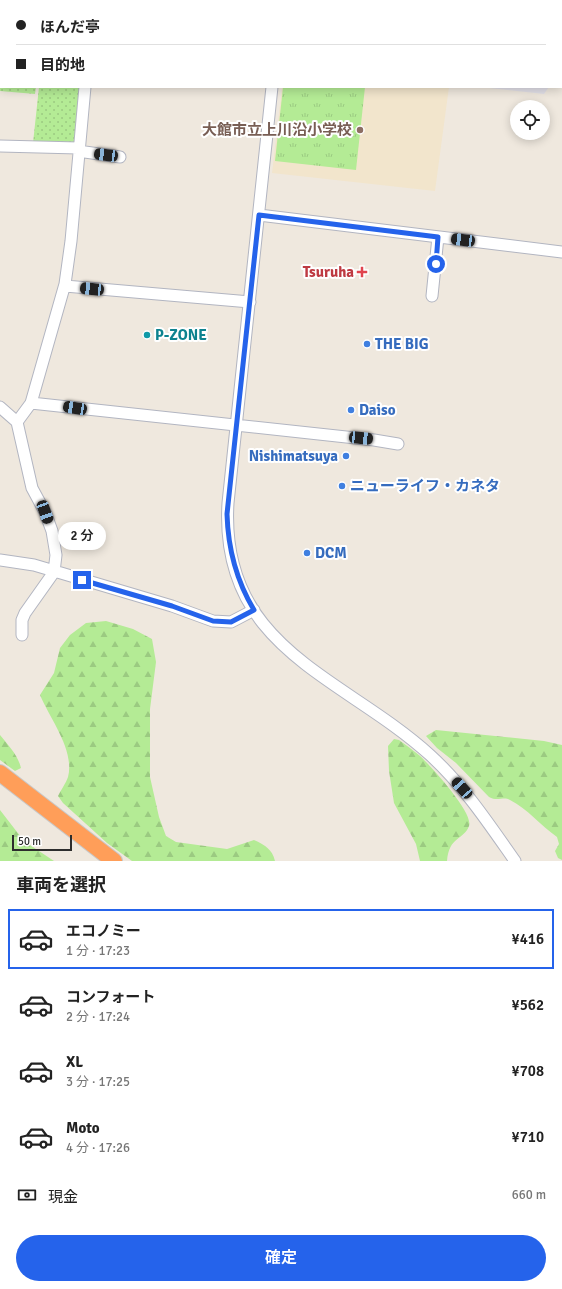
<!DOCTYPE html>
<html lang="ja">
<head>
<meta charset="utf-8">
<style>
	:root { --surface:#fff; --page:#f2f2f2; --text:#222; --muted:#767676; --line:#e0e0e0; --accent:#2563eb }
	body { margin:0; font-family:Signika,"Noto Sans JP",sans-serif; background:var(--page); color:var(--text); height:100vh; display:flex; flex-direction:column; font-size:15px; white-space:nowrap }
	* { box-sizing:border-box; margin:0 }
	p { font-size:13px; color:var(--muted) }
	.icon { flex:none; width:22px; height:22px; fill:none; stroke:currentColor; stroke-width:2; stroke-linecap:round; stroke-linejoin:round }
	.map { position:relative; height:861px; overflow:hidden }
	.side { display:flex; flex-direction:column; background:var(--surface); flex:1 }
	.side>* { flex:none }
	.hud { position:absolute; left:0px; top:0px; width:562px; height:88px; box-shadow:0 2px 10px #0003; display:grid; align-content:center; height:88px; padding:0 16px; background:var(--surface) }
	.tools { position:absolute; left:510px; top:100px; display:grid; gap:8px }
	.tools a { display:grid; place-items:center; width:40px; height:40px; border-radius:50%; background:var(--surface); box-shadow:0 2px 10px #0003; font-size:20px }
	.scale { position:absolute; left:12px; bottom:10px; width:60px; box-sizing:border-box; padding-left:4px; border:2px solid #2d2d2d; border-top:0; font-size:11px; line-height:14px; white-space:nowrap; color:#2d2d2d; -webkit-text-stroke:3px #fff; paint-order:stroke }
	.end { position:absolute; width:18px; height:18px; margin:-9px; border:5px solid #2563eb; background:#fff; box-shadow:0 0 0 2px #fff }
	.from { border-radius:50% }
	.bubble { position:absolute; height:28px; border-radius:14px; background:var(--surface); box-shadow:0 2px 10px #0003; font-size:13px; font-weight:600; line-height:28px; text-align:center }
	.car { position:absolute; width:12px; height:24px; margin:-12px -6px; border-radius:5px; box-shadow:0 0 3px 1px #0007; background:linear-gradient(#222 24%,#8ab4d8 0 40%,#222 0 76%,#8ab4d8 0 86%,#222 0) }
	.hud b { display:flex; align-items:center; gap:14px; height:38px; font-size:15px }
	.hud b+b { border-top:1px solid var(--line) }
	.hud i { width:10px; height:10px; background:var(--text) }
	ul { padding:0; list-style:none }
	li { display:flex; align-items:center; gap:12px; height:60px; margin:0 8px 6px; padding:0 8px; border:2px solid transparent; border-radius:0px }
	li div { flex:1 }
	li b { display:block; font-size:15px }
	li em { font-style:normal; font-weight:600 }
	li.on { border-color:var(--accent) }
	li>.icon { width:36px; height:36px; stroke-width:1.5 }
	h2 { padding:0 16px; font-size:18px; line-height:48px }
	.pay { display:flex; align-items:center; gap:10px; height:44px; padding:0 16px; font-size:15px }
	.pay p { margin-inline-start:auto }
	.primary-button { display:flex; gap:8px; margin-top:auto; padding:8px 16px }
	.primary-button a { flex:1; height:46px; border-radius:24px; background:var(--accent); color:#fff; font-size:16px; font-weight:600; line-height:46px; text-align:center }
	.map>svg:first-child { display:block }
	.industrial { fill:#e1dfe7 }
	.education { fill:#f2e5cc }
	.grass { fill:url(#grass-dots) }
	.forest { fill:url(#forest-firs) }
	.park { fill:url(#park-tufts) }
	.lines { fill:none; stroke-linecap:round; stroke-linejoin:round }
	.minor-casing { stroke:#b2b5c1; stroke-width:13 }
	.highway-casing { stroke:#c8c8c8; stroke-width:18 }
	.minor { stroke:#fff; stroke-width:11 }
	.highway { stroke:#ff9e59; stroke-width:16 }
	.route { stroke:#2563eb; stroke-width:5 }
	.education-dot { fill:#8d6e63; stroke:#fff; stroke-width:1.5 }
	.health-dot { fill:#e0444e; stroke:#fff; stroke-width:1.5 }
	.culture-dot { fill:#0f9aa8; stroke:#fff; stroke-width:1.5 }
	.shop-dot { fill:#3f7fe0; stroke:#fff; stroke-width:1.5 }
	.labels { text-anchor:middle; stroke-width:4; stroke-linejoin:round; paint-order:stroke }
	.education-label { font-size:15px; font-weight:bold; fill:#785e54; stroke:#fff; text-anchor:end }
	.health-label { font-size:15px; font-weight:bold; fill:#be3a42; stroke:#fff; text-anchor:end }
	.culture-label { font-size:15px; font-weight:bold; fill:#0d838f; stroke:#fff; text-anchor:start }
	.shop-label { font-size:15px; font-weight:bold; fill:#366cbe; stroke:#fff; text-anchor:start }
</style>
</head>
<body>
<div class="map">
<svg width="562" height="861" viewBox="0 0 562 861">
	<defs>
		<pattern id="grass-dots" width="8" height="8" patternUnits="userSpaceOnUse"><rect width="8" height="8" fill="#b4eb95"/><path d="M2 2h.1M6 6h.1" fill="none" stroke="#9bca81" stroke-width="1.8" stroke-linecap="round"/></pattern>
		<pattern id="forest-firs" width="22" height="20" patternUnits="userSpaceOnUse"><rect width="22" height="20" fill="#b4eb95"/><path d="M5 1l3.5 6h-7zM16 11l3.5 6h-7z" fill="#9bca81"/></pattern>
		<pattern id="park-tufts" width="24" height="20" patternUnits="userSpaceOnUse"><rect width="24" height="20" fill="#b4eb95"/><path d="M3 7l-1-3M5 7V3M7 7l1-3M15 17l-1-3M17 17v-4M19 17l1-3" fill="none" stroke="#9bca81"/></pattern>
	</defs>
	<rect width="100%" height="100%" fill="#efe8de"/>
	<path class="industrial" d="M 467,0 L 562,0 L 562,73 L 561,1 Z
		M 480,87 L 549,87 L 544,94 Z"/>
	<path class="education" d="M 282,87 L 449,87 L 435,191 L 272,173 Z"/>
	<path class="grass" d="M 0,39 L 1,87 L 36,87 L 35,94 L 0,91 Z
		M 39,87 L 82,87 L 76,145 L 33,143 Z"/>
	<path class="forest" d="M 106,621 L 133,629 L 152,639 L 156,662 L 150,709 L 150,777 L 159,817 L 166,836 L 176,842 L 227,849 L 254,840 C 265,845 272,849 275,861 L 132,861 L 107,843 L 63,803 L 58,796 C 61,790 66,783 68,777 C 75,750 50,719 40,695 L 54,673 L 60,648 L 70,635 L 86,623 Z
		M 436,730 L 544,741 L 562,745 L 562,860 L 558,858 L 555,851 L 559,844 L 557,837 C 540,825 528,809 510,800 C 503,796 498,802 489,797 L 456,763 L 437,748 L 426,736 Z
		M 0,735 C 8,745 18,755 21,768 L 15,771 L 0,760 Z
		M 394,739 L 399,740 C 408,747 418,753 425,761 C 435,771 474,814 469,826 C 464,840 449,836 447,861 L 420,861 L 416,844 L 394,803 L 389,771 L 388,746 Z
		M 0,810 L 24,841 L 54,861 L 0,861 Z"/>
	<path class="park" d="M 283,87 L 365,87 L 356,170 L 275,161 Z"/>
	<g class="lines">
		<g class="minor-casing">
			<path id="minor" d="M 95,1 L 95,0
				M 281,1 L 282,0
				M 0,35 L 1,35
				M 272,87 L 228,503 C 219,649 343,676 430,755 C 464,786 489,824 515,861
				M 0,146 L 78,148
				M 78,151 L 120,157
				M 259,215 L 562,252
				M 65,286 L 250,302
				M 432,296 L 438,237
				M 31,403 L 374,440 L 398,444
				M 0,407 L 17,422 L 32,488 L 45,512 L 52,531 L 56,555 L 54,572 L 25,613 L 22,620 L 22,635
				M 17,422 L 31,403 L 65,284 L 71,241 L 85,87
				M 0,560 L 34,565 L 172,606 L 213,621 L 231,622 L 254,610"/>
		</g>
		<g class="highway-casing">
			<path id="highway" d="M 0,773 L 114,861"/>
		</g>
		<use href="#minor" class="minor"/>
		<use href="#highway" class="highway"/>
	</g>
	<g class="lines">
		<path class="route" d="M 82,580 L 172,606 L 213,621 L 231,622 L 254,610 C 236,580 228,549 227,514 L 259,215 L 438,237 L 436,264"/>
	</g>
	<circle class="education-dot" cx="360" cy="130" r="4"/>
	<path class="health-dot" d="M360 266h4v4h4v4h-4v4h-4v-4h-4v-4h4z"/>
	<circle class="culture-dot" cx="147" cy="335" r="4"/>
	<g class="shop-dot">
		<circle cx="367" cy="344" r="4"/>
		<circle cx="351" cy="410" r="4"/>
		<circle cx="346" cy="456" r="4"/>
		<circle cx="342" cy="486" r="4"/>
		<circle cx="307" cy="553" r="4"/>
	</g>
	<g class="labels">
		<g class="education-label">
			<text x="352" y="135">大館市立上川沿小学校</text>
		</g>
		<g class="health-label">
			<text x="354" y="277">Tsuruha</text>
		</g>
		<g class="culture-label">
			<text x="155" y="340">P-ZONE</text>
		</g>
		<g class="shop-label">
			<text x="375" y="349">THE BIG</text>
			<text x="359" y="415">Daiso</text>
			<text x="338" y="461" text-anchor="end">Nishimatsuya</text>
			<text x="350" y="491">ニューライフ・カネタ</text>
			<text x="315" y="558">DCM</text>
		</g>
	</g>
</svg>
<div class="tools">
<a><svg class="icon" aria-label="locate" viewBox="0 0 24 24"><circle cx="12" cy="12" r="6"/><path d="M12 2v4M12 18v4M2 12h4M18 12h4"/></svg></a>
</div>
<div class="scale">50 m</div>
<i class="end from" style="left:436px;top:264px"></i>
<i class="end" style="left:82px;top:580px"></i>
<div class="bubble" style="left:58px;top:522px;width:48px">2 分</div>
<i class="car" style="left:106px;top:155px;rotate:277deg"></i>
<i class="car" style="left:463px;top:240px;rotate:277deg"></i>
<i class="car" style="left:92px;top:289px;rotate:276deg"></i>
<i class="car" style="left:75px;top:408px;rotate:279deg"></i>
<i class="car" style="left:361px;top:438px;rotate:96deg"></i>
<i class="car" style="left:45px;top:512px;rotate:160deg"></i>
<i class="car" style="left:462px;top:788px;rotate:318deg"></i>
<div class="hud">
<b><i class="from"></i>ほんだ亭</b>
<b><i></i>目的地</b>
</div>
</div>
<section class="side">
<h2>車両を選択</h2>
<ul>
<li class="on"><svg class="icon" aria-label="car" viewBox="0 0 24 24"><path d="M5 17H2v-5l4-1 3-4h7l3 4 3 1v5h-3M9 17h6M6 11h13"/><circle cx="7" cy="17" r="2"/><circle cx="17" cy="17" r="2"/></svg><div><b>エコノミー</b><p>1 分 · 17:23</p></div><em>¥416</em></li>
<li><svg class="icon" aria-label="car" viewBox="0 0 24 24"><path d="M5 17H2v-5l4-1 3-4h7l3 4 3 1v5h-3M9 17h6M6 11h13"/><circle cx="7" cy="17" r="2"/><circle cx="17" cy="17" r="2"/></svg><div><b>コンフォート</b><p>2 分 · 17:24</p></div><em>¥562</em></li>
<li><svg class="icon" aria-label="car" viewBox="0 0 24 24"><path d="M5 17H2v-5l4-1 3-4h7l3 4 3 1v5h-3M9 17h6M6 11h13"/><circle cx="7" cy="17" r="2"/><circle cx="17" cy="17" r="2"/></svg><div><b>XL</b><p>3 分 · 17:25</p></div><em>¥708</em></li>
<li><svg class="icon" aria-label="car" viewBox="0 0 24 24"><path d="M5 17H2v-5l4-1 3-4h7l3 4 3 1v5h-3M9 17h6M6 11h13"/><circle cx="7" cy="17" r="2"/><circle cx="17" cy="17" r="2"/></svg><div><b>Moto</b><p>4 分 · 17:26</p></div><em>¥710</em></li>
</ul>
<div class="pay"><svg class="icon" aria-label="cash" viewBox="0 0 24 24"><path d="M3 7h18v10H3z"/><circle cx="12" cy="12" r="2"/></svg>現金<p>660 m</p></div>
<div class="primary-button"><a>確定</a></div>
</section>
</body>
</html>
